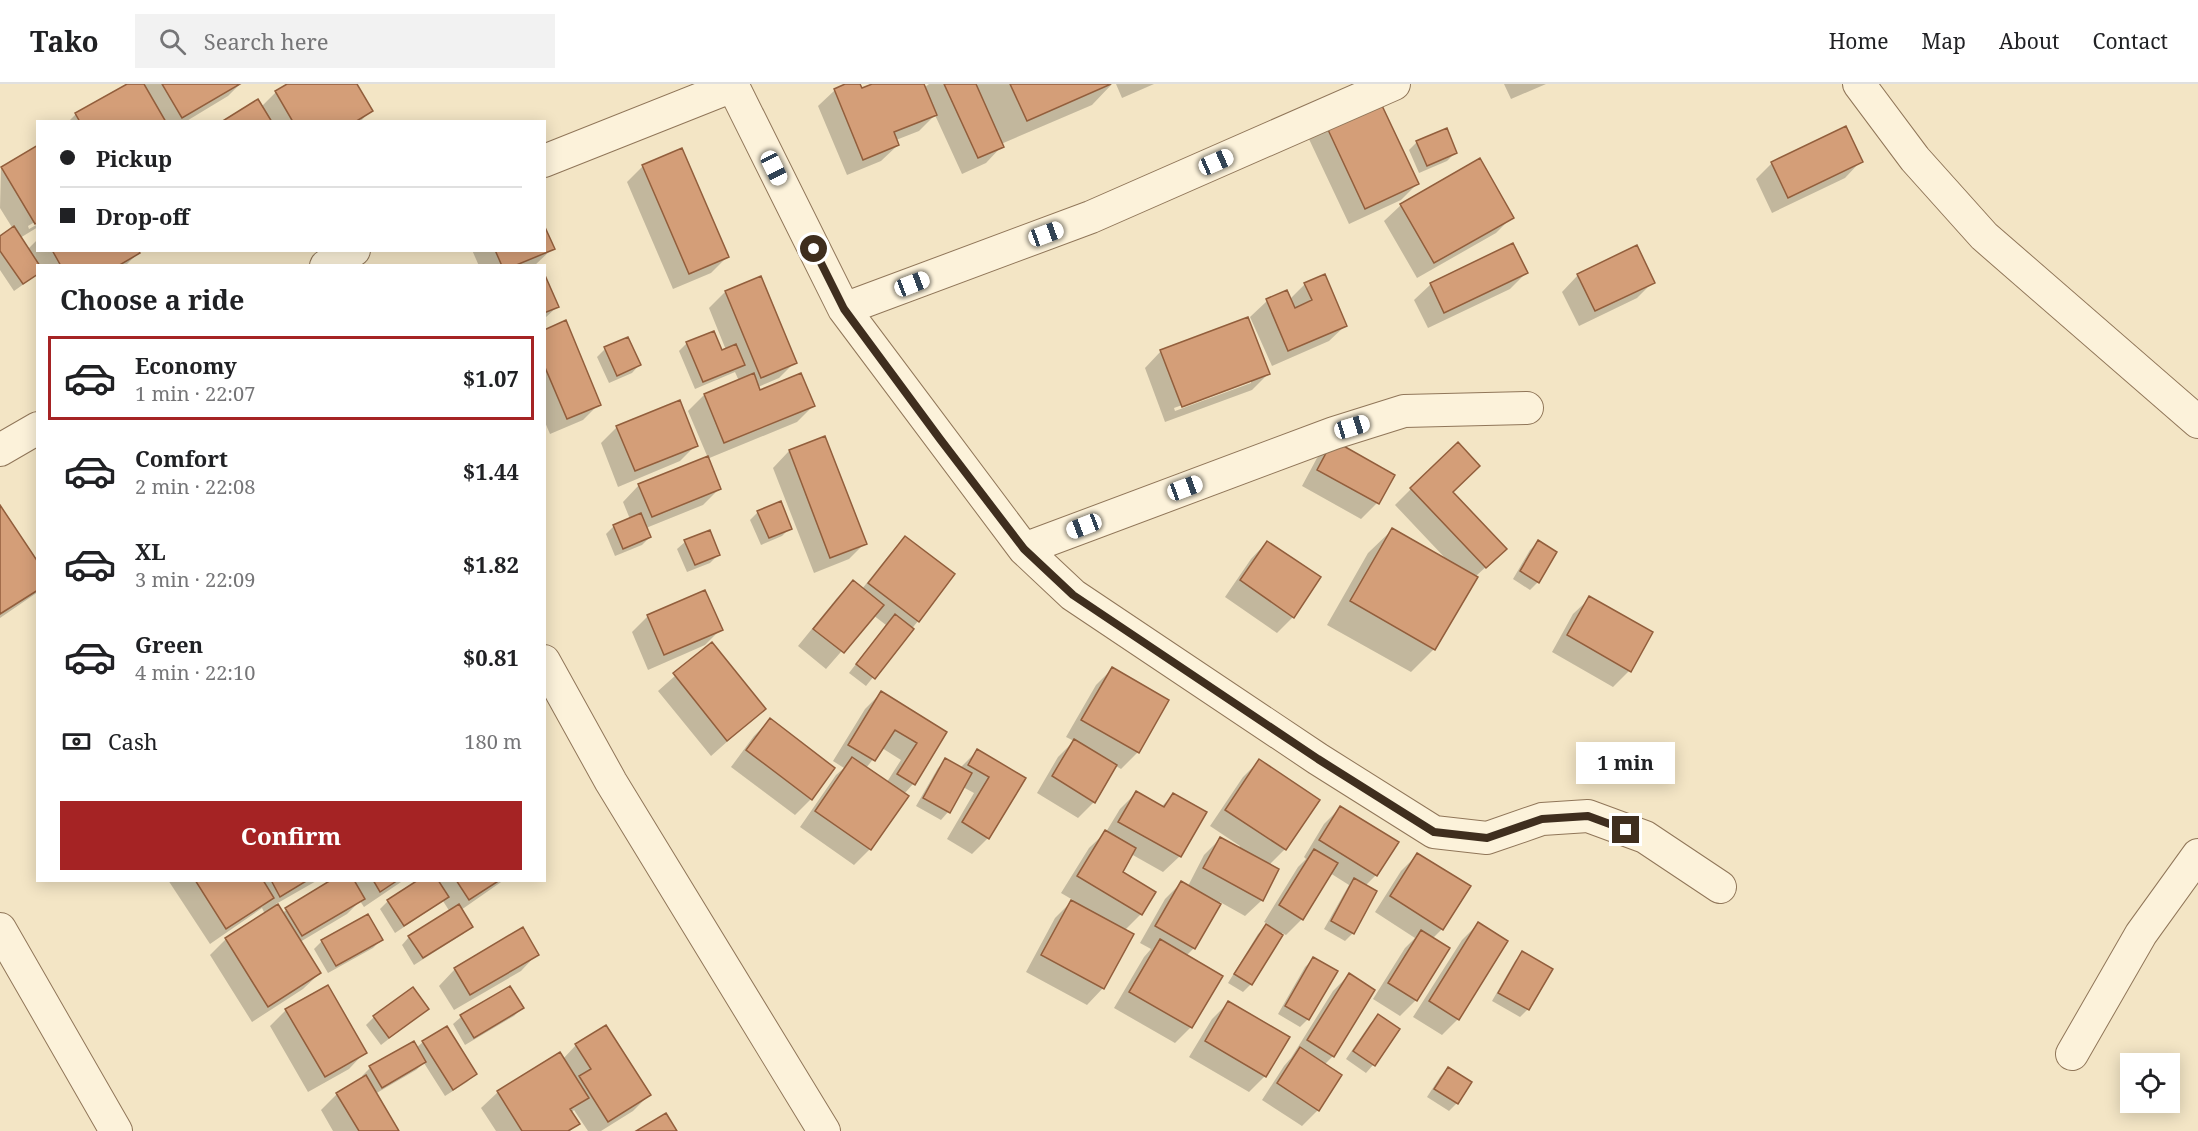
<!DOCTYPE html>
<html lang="en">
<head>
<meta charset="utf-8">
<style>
	:root { --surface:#fff; --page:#f2f2f2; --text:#202124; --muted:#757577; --line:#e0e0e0; --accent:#a52324 }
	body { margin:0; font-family:"Noto Serif",serif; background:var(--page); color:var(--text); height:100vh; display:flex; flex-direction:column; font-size:22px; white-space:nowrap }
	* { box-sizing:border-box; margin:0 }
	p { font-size:20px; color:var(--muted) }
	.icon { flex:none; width:33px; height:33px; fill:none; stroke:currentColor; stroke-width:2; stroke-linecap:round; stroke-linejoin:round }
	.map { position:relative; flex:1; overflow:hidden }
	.details { position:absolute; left:36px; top:180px; width:510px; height:618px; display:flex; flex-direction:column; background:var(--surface); border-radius:0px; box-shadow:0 3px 15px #0003 }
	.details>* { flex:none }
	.hud { position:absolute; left:36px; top:36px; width:510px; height:132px; border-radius:0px; box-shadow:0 3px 15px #0003; display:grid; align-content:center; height:132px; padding:0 24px; background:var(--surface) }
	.controls { position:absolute; left:2120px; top:969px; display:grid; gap:12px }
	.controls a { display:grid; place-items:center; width:60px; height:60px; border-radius:0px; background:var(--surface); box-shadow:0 3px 15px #0003; font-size:30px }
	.end { position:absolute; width:27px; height:27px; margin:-14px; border:8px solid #3f2e1e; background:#fff; box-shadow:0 0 0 3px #fff }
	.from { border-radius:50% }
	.bubble { position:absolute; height:42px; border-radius:0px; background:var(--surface); box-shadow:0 3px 15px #0003; font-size:20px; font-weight:700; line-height:42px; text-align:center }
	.car { position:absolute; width:18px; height:36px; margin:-18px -9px; border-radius:8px; box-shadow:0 0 4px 2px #0007; background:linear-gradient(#fff 24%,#345 0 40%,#fff 0 76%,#345 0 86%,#fff 0) }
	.hud b { display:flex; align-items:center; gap:21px; height:57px; font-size:22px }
	.hud b+b { border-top:2px solid var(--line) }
	.hud i { width:15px; height:15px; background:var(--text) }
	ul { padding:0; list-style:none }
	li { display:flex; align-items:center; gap:18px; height:84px; margin:0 12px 9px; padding:0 12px; border:3px solid transparent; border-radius:0px }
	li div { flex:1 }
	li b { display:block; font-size:22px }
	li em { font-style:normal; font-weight:700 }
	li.active { border-color:var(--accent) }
	li>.icon { width:54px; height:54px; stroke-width:1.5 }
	h2 { padding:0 24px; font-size:27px; line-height:72px }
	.pay { display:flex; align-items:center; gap:15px; height:66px; padding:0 24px; font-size:22px }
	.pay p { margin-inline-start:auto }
	.primary-button { display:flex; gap:12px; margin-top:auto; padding:12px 24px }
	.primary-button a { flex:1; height:69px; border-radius:0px; background:var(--accent); color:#fff; font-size:24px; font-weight:700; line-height:69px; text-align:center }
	header { display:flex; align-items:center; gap:36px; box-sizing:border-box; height:84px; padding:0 30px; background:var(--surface); border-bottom:2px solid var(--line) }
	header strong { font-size:28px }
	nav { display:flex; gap:33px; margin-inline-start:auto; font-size:21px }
	.search { width:420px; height:54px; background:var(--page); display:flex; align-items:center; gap:15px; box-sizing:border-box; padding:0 21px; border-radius:0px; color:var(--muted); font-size:22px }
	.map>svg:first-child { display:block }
	.shadow { fill:#0003; fill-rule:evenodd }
	.building { fill:#d49e78; stroke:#925e3c; stroke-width:1.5 }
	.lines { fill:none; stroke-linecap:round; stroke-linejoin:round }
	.street-casing { stroke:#907659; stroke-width:34 }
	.street { stroke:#fcf2da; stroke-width:32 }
	.route { stroke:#3f2e1e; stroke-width:8 }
</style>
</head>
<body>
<header>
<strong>Tako</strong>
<div class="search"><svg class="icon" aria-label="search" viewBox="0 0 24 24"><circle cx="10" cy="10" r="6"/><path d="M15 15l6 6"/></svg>Search here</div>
<nav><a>Home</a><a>Map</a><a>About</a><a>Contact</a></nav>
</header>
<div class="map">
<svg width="2198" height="1047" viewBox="0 0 2198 1047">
	<rect width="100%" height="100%" fill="#f3e5c5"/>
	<path class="shadow" d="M 130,0 L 240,0 L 228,12 L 185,38 L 68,38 L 76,30 Z
		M 290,0 L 356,0 L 371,26 L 360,38 L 224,38 L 261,23 L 276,8 Z
		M 849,0 L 858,0 L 861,6 L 876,0 L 923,0 L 924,4 L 929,0 L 1112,0 L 1092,21 L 1001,60 L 1002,62 L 986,79 L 962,90 L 935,31 L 919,47 L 896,56 L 898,61 L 881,77 L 847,91 L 818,22 L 835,6 Z
		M 1116,0 L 1154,0 L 1122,14 Z
		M 1504,0 L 1546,0 L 1511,15 Z
		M 1324,37 L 1417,100 L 1401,116 L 1349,140 L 1308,53 Z
		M 1417,58 L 1455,69 L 1447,77 L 1419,89 L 1409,66 Z
		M 1861,77 L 1845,94 L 1772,129 L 1756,95 L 1772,79 Z
		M 643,82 L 727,173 L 711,189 L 673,205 L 627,98 Z
		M 1,84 L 38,136 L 28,142 L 29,145 L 38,140 L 38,143 L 20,154 L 28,165 L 38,155 L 38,166 L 137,166 L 138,169 L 125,182 L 38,182 L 38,190 L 14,207 L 0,186 L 0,154 L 13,145 L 0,124 Z
		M 1401,121 L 1512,133 L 1496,149 L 1417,194 L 1384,137 Z
		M 553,164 L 534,182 L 479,182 L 472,166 L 544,166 Z
		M 1526,189 L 1510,205 L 1428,244 L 1414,216 L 1431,200 Z
		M 1578,191 L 1653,198 L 1637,214 L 1579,242 L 1562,208 Z
		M 544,193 L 558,222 L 544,235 Z
		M 761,194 L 795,278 L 779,294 L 758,303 L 760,308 L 813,322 L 797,338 L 707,375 L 720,404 L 703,421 L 646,444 L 650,453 L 642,461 L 615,472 L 606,450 L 614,442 L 630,435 L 623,418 L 639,401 L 708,374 L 688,327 L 704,311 L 739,297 L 735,288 L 695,305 L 679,267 L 687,259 L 721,268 L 726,266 L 709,224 L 725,208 Z
		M 1305,200 L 1346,241 L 1329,257 L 1272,282 L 1250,233 L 1267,217 L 1287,208 L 1290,215 Z
		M 544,247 L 599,320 L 583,336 L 550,350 L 544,336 Z
		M 605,265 L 639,281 L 632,289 L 609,299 L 597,273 Z
		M 1161,267 L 1268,290 L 1252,306 L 1165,338 L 1145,284 ZM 1251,296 L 1251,299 L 1175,327 L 1174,324 Z
		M 617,343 L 696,361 L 680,377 L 618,403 L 601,359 Z
		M 825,354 L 865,459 L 849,475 L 814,489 L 773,384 L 789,367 Z
		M 1333,358 L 1377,419 L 1361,435 L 1302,402 L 1317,374 Z
		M 1411,405 L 1452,408 L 1488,481 L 1476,492 L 1434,565 L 1411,588 L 1327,541 L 1368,469 L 1392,446 L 1447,476 L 1395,421 Z
		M 0,424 L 38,481 L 38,508 L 0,534 Z
		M 758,428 L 790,444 L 782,452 L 761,461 L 750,436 Z
		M 905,454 L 918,537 L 866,602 L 849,589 L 886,541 L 873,531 L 826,585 L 798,562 L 837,514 L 853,498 L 862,505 L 889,471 Z
		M 685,458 L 718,471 L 710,479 L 687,488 L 677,465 Z
		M 1267,458 L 1293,533 L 1277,549 L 1225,513 L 1251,475 Z
		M 1538,458 L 1538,498 L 1530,506 L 1513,495 L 1530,466 Z
		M 1590,514 L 1629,587 L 1613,603 L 1552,568 L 1573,530 Z
		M 648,532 L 721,545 L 705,561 L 648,586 L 632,548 Z
		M 711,560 L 764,625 L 711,672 L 658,607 Z
		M 1112,585 L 1167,617 L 1137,669 L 1121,685 L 1116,682 L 1094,718 L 1078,734 L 1037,709 L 1058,673 L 1074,657 L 1066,653 L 1096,601 Z
		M 881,609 L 945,648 L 913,700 L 904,710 L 870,765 L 854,781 L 800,743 L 836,691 L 844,684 L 833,677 L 865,625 ZM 882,664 L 901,676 L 887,698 L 866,684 Z
		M 770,636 L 811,715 L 795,731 L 731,683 L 754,652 Z
		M 977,667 L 1023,694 L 988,754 L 972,770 L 947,755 L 974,709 L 963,703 L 948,728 L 941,736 L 916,722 L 938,684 L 946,676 L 960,684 Z
		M 1259,677 L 1317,716 L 1285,765 L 1269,781 L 1262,816 L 1245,832 L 1220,818 L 1194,864 L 1186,872 L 1191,943 L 1175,959 L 1114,924 L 1144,873 L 1151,865 L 1140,859 L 1165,815 L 1181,799 L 1188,802 L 1204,771 L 1221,754 L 1239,764 L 1240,762 L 1210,742 L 1243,693 Z
		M 1136,709 L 1161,723 L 1173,711 L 1180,772 L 1163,788 L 1131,770 L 1121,788 L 1141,830 L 1125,846 L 1103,904 L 1087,921 L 1026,888 L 1055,834 L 1073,816 L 1061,809 L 1089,764 L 1106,748 L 1120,725 Z
		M 1340,724 L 1397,758 L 1376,791 L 1365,802 L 1353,849 L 1345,857 L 1324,845 L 1349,801 L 1330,789 L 1302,835 L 1286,851 L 1282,849 L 1251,900 L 1243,908 L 1228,899 L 1258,850 L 1268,840 L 1264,838 L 1298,783 L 1306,775 L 1304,773 L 1324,740 Z
		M 1418,770 L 1442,845 L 1432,855 L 1416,916 L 1400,932 L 1373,915 L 1405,864 L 1415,854 L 1375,828 L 1401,787 Z
		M 168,796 L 318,796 L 276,820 L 282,829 L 334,796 L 404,796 L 364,823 L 360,817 L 347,830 L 300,858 L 320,889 L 303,905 L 252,938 L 210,871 L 226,855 L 265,830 L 262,824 L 210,860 Z
		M 420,796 L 504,796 L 461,826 L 471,842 L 463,850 L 414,881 L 402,861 L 409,853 L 450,828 L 443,817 L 395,849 L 380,825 L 388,817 Z
		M 1478,840 L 1458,935 L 1442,951 L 1413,933 L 1462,856 Z
		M 381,856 L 373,864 L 328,889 L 314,865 L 322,857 Z
		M 1523,869 L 1528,925 L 1520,933 L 1492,917 L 1515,877 Z
		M 537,870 L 521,887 L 454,926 L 439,902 L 455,885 Z
		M 1313,875 L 1308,935 L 1300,943 L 1278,930 L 1305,883 Z
		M 1349,891 L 1333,972 L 1324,981 L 1318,1026 L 1302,1042 L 1262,1016 L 1284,982 L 1291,974 L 1333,907 Z
		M 510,904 L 522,924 L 514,932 L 465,961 L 453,940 L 461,933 Z
		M 1228,919 L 1265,992 L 1249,1008 L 1189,973 L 1212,935 Z
		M 427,925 L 381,961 L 366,941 L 374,933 Z
		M 286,926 L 365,968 L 349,985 L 308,1008 L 270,942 Z
		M 1378,932 L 1373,981 L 1366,989 L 1346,975 L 1370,940 Z
		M 423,958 L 475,990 L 467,998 L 445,1012 L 424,979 L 416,986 L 375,1010 L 397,1047 L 333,1047 L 321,1026 L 337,1010 L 364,994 L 362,992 L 370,984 L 413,959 L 416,964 Z
		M 576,961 L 649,1011 L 633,1027 L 601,1047 L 588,1047 L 574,1026 L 571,1029 L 578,1040 L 570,1047 L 496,1047 L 481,1024 L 498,1008 L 560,970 L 563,975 Z
		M 1448,985 L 1457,1019 L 1449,1027 L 1427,1013 L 1440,993 Z"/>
	<path class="building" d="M 127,0 L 144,0 L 166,38 L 80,38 L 75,29 Z
		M 162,0 L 240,0 L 182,34 Z
		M 287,0 L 357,0 L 373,27 L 355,38 L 293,38 L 275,7 Z
		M 845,0 L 860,0 L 862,4 L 872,0 L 924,0 L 937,31 L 894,48 L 899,61 L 863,76 L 834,5 Z
		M 944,0 L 976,0 L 1004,63 L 978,74 Z
		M 1010,0 L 1111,0 L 1027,37 Z
		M 1377,11 L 1419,100 L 1365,125 L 1323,35 Z
		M 258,15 L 272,38 L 221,38 Z
		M 1846,42 L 1863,78 L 1788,114 L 1771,78 Z
		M 1447,44 L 1457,69 L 1427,82 L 1416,57 Z
		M 38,61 L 38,138 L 35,140 L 1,83 Z
		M 682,64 L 729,173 L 689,190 L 642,81 Z
		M 1480,74 L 1514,134 L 1434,179 L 1400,120 Z
		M 544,141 L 555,165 L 514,182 L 502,182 L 495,166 L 544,166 Z
		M 14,142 L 40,182 L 38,182 L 38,190 L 23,200 L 0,167 L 0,152 Z
		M 1513,159 L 1528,189 L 1444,229 L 1430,199 Z
		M 1637,161 L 1655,199 L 1595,227 L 1577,190 Z
		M 52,166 L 138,166 L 140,169 L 118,182 L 61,182 Z
		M 544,189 L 559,223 L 544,229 Z
		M 1325,190 L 1347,242 L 1288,267 L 1266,215 L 1287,206 L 1295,224 L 1312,216 L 1304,199 Z
		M 761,192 L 797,279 L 761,294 L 725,207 Z
		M 1248,233 L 1270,290 L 1182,323 L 1160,266 Z
		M 566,236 L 601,321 L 567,335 L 544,281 L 544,246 Z
		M 714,247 L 722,266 L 736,260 L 745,281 L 703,298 L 686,258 Z
		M 628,253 L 641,281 L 617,292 L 604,263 Z
		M 754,289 L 760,306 L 801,289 L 815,322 L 724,359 L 704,310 Z
		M 680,316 L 698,362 L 635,387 L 616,342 Z
		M 825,352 L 867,460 L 830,474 L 789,366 Z
		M 1333,356 L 1395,391 L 1379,420 L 1317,386 Z
		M 1458,358 L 1480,382 L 1453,408 L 1507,465 L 1486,484 L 1410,404 Z
		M 708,372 L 721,405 L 652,433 L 638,400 Z
		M 781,417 L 792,445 L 769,454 L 757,427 Z
		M 0,421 L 38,478 L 38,506 L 0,530 Z
		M 641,429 L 651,453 L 623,465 L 613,441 Z
		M 1392,444 L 1478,493 L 1435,566 L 1350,517 Z
		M 710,446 L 720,471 L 695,481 L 684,456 Z
		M 905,452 L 955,490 L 919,538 L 868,499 Z
		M 1538,456 L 1557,468 L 1539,499 L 1520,487 Z
		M 1267,457 L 1321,493 L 1294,534 L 1240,496 Z
		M 853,496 L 884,521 L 844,569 L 813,545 Z
		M 705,506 L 723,546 L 664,571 L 647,531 Z
		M 1589,512 L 1653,548 L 1631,588 L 1567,551 Z
		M 895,530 L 914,545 L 875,595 L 856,580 Z
		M 712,558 L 766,625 L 727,657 L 673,589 Z
		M 1112,583 L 1169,616 L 1139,669 L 1081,636 Z
		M 881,607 L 947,648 L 915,701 L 897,690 L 917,659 L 895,646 L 875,677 L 848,661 Z
		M 770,634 L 835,684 L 812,716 L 746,666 Z
		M 1074,655 L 1117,681 L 1095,719 L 1052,692 Z
		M 977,665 L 1026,694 L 989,755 L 962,738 L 989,693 L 968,681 Z
		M 852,673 L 909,712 L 871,766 L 815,727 Z
		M 945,674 L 972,689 L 950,729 L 923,714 Z
		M 1259,675 L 1320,716 L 1286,766 L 1225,726 Z
		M 1136,707 L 1164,723 L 1173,709 L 1207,728 L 1181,773 L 1118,738 Z
		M 1340,722 L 1399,758 L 1377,792 L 1319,756 Z
		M 1105,746 L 1136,764 L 1123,788 L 1156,808 L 1142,831 L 1077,792 Z
		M 1220,753 L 1279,785 L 1263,817 L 1203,784 Z
		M 1314,765 L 1338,779 L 1303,836 L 1279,821 Z
		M 1417,769 L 1471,802 L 1443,846 L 1390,812 Z
		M 1354,794 L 1377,807 L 1354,850 L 1331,837 Z
		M 195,796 L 263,796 L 274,814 L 226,845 Z
		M 271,796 L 308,796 L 280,813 Z
		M 331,796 L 354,796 L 365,815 L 302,852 L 285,824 Z
		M 373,796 L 398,796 L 380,808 Z
		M 418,796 L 438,796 L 449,813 L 404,842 L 387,816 Z
		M 456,796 L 500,796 L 469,816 Z
		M 1181,797 L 1221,820 L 1195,865 L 1155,842 Z
		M 1071,816 L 1134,850 L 1104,905 L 1041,871 Z
		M 278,820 L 321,889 L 268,923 L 225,854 Z
		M 459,820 L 473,843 L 423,874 L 408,852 Z
		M 368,830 L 383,856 L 336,882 L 321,856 Z
		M 1478,838 L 1508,857 L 1459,936 L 1429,917 Z
		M 1266,840 L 1283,851 L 1252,901 L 1234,890 Z
		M 523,843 L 539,871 L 470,911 L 454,884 Z
		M 1421,846 L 1450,864 L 1417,917 L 1388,899 Z
		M 1160,855 L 1223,892 L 1192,944 L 1129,908 Z
		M 1522,867 L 1553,885 L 1529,926 L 1498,909 Z
		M 1313,873 L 1338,887 L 1309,936 L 1285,922 Z
		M 1349,889 L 1375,906 L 1334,973 L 1307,956 Z
		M 328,901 L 367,969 L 325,993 L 285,925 Z
		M 510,902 L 524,924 L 474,954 L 460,931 Z
		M 413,903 L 429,925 L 389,954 L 373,932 Z
		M 1228,917 L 1290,953 L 1266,993 L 1205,957 Z
		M 1378,930 L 1400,945 L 1375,982 L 1353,967 Z
		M 606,941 L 651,1011 L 608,1038 L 579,992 L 591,985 L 575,960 Z
		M 447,942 L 477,990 L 453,1006 L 422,957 Z
		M 414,957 L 426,978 L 382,1004 L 369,982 Z
		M 1300,963 L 1342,991 L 1319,1027 L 1277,999 Z
		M 560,968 L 589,1014 L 570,1025 L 580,1040 L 568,1047 L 522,1047 L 497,1007 Z
		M 1448,983 L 1472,998 L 1458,1020 L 1434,1005 Z
		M 366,991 L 399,1047 L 359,1047 L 336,1009 Z
		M 666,1029 L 677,1047 L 636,1047 Z"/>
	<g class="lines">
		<g class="street-casing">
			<path id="street" d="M 732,0 L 844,225 L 1024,465 L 1073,511 L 1318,675 L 1434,748 L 1487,754 L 1542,735 L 1588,732 L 1645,753 L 1720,803
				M 1859,0 L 1915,75 L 1984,152 L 2198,338
				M 544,77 L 733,2
				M 326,182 L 354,166
				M 844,225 L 1091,133 L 1394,0
				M 0,366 L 38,344
				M 1024,465 L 1334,349 L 1404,327 L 1527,324
				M 544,577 L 611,698 L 824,1047
				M 0,845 L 116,1047
				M 2072,970 L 2141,850 L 2198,771"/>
		</g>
		<use href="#street" class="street"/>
	</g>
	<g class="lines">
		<path class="route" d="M 814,165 L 844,225 L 940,355 L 1024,465 L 1073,511 L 1318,675 L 1434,748 L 1487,754 L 1542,735 L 1588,732 L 1626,746"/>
	</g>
</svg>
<div class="controls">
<a><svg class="icon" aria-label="locate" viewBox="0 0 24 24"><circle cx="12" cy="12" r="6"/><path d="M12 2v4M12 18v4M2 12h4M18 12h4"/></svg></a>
</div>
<i class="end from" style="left:814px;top:165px"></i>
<i class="end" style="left:1626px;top:746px"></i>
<div class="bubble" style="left:1576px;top:658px;width:99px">1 min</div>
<i class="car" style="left:1216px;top:78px;rotate:66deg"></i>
<i class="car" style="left:774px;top:84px;rotate:154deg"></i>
<i class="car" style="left:1046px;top:150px;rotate:70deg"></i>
<i class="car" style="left:912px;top:200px;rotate:69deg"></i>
<i class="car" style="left:1352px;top:343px;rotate:73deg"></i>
<i class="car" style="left:1185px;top:404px;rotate:70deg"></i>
<i class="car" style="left:1084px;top:442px;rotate:249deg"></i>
<div class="hud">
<b><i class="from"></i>Pickup</b>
<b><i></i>Drop-off</b>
</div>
<section class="details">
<h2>Choose a ride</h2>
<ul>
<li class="active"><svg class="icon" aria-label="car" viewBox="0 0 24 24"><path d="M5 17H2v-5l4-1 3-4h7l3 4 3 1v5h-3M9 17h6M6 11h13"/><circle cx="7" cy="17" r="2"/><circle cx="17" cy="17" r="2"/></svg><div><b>Economy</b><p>1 min · 22:07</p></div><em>$1.07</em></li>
<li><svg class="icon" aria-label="car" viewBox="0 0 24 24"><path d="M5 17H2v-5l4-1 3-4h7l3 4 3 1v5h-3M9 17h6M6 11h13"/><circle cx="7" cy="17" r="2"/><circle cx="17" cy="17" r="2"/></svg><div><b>Comfort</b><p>2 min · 22:08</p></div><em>$1.44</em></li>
<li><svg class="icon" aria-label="car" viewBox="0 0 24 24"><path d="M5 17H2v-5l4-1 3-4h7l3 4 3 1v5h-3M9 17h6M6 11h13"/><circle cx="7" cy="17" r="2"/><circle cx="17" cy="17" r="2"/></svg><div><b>XL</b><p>3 min · 22:09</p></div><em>$1.82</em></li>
<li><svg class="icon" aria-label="car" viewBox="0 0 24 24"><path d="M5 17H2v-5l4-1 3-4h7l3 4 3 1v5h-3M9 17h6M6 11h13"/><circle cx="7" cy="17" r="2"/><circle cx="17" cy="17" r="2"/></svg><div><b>Green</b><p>4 min · 22:10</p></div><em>$0.81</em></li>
</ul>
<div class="pay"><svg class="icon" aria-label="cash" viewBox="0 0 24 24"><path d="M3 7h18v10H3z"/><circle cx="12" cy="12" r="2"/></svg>Cash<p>180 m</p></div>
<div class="primary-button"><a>Confirm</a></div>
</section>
</div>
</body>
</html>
